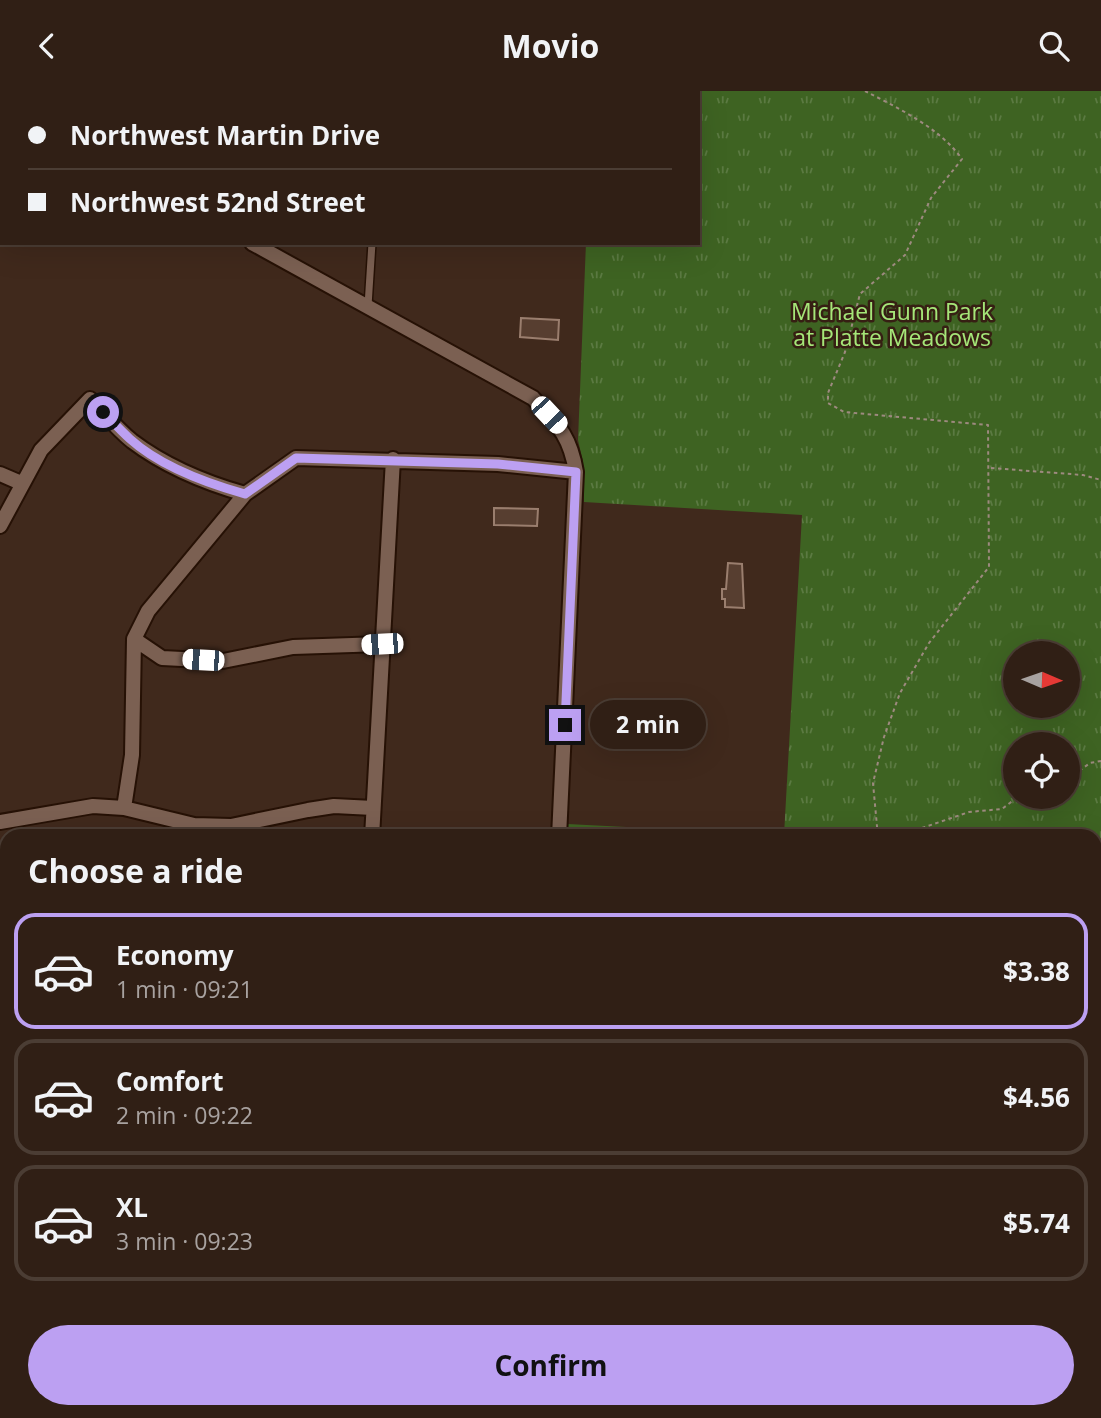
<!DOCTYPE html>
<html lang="en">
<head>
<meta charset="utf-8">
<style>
	:root { --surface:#301f15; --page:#38271e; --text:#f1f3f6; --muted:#a8a2a0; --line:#4b3d34; --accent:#bca0f2 }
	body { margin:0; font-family:"Open Sans",sans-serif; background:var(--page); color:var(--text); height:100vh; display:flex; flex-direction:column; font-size:26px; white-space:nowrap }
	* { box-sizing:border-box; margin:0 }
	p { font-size:23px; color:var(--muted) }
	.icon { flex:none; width:38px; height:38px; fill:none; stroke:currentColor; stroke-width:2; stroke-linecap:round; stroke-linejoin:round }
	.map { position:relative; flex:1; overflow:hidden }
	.side { position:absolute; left:0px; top:738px; width:1102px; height:590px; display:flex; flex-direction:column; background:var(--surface); border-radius:21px 21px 0 0; box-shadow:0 7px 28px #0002,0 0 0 2px var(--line) }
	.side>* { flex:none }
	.banner { position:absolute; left:0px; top:0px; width:700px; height:154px; box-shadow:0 7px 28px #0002,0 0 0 2px var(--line); display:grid; align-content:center; height:154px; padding:0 28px; background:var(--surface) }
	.needle { width:46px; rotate:92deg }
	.buttons { position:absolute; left:1003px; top:550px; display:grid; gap:14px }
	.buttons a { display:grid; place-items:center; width:77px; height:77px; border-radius:50%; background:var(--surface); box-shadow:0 7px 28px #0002,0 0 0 2px var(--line); font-size:35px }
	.end { position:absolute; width:32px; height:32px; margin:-16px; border:9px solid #bca0f2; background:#111; box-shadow:0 0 0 4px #111 }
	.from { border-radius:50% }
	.bubble { position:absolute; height:49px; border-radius:24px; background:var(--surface); box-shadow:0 7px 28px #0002,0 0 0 2px var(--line); font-size:23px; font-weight:700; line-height:49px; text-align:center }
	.car { position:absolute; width:21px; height:42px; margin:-21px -10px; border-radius:9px; box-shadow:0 0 5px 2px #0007; background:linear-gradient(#fff 24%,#345 0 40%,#fff 0 76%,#345 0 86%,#fff 0) }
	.banner b { display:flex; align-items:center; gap:24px; height:66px; font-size:26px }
	.banner b+b { border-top:2px solid var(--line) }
	.banner i { width:18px; height:18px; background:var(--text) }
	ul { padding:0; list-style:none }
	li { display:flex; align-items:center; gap:21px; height:116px; margin:0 14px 10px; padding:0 14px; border:4px solid var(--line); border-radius:21px }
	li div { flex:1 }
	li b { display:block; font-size:26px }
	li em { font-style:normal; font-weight:700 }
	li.active { border-color:var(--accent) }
	li>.icon { width:63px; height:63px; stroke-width:1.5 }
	h2 { padding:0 28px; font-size:32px; line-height:84px }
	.action { display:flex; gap:14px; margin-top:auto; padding:14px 28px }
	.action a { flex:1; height:80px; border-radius:42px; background:var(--accent); color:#111; font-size:28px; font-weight:700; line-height:80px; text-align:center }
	header { display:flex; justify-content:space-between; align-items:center; height:91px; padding:0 28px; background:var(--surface); font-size:32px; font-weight:700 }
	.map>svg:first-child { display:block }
	.park { fill:url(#park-tufts); fill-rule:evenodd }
	.building { fill:#573e30; stroke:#9a7e6e; stroke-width:2 }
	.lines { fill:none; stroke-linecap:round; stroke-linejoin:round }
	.lane-casing { stroke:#261105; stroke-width:10 }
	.street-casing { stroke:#261105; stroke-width:18 }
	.secondary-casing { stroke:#261105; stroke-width:23 }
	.path { stroke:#9d8a7f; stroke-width:2; stroke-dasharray:3.5 3.5; stroke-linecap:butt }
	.lane { stroke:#7b6052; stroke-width:7 }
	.street { stroke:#7b6052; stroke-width:14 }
	.secondary { stroke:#7b6052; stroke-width:19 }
	.route { stroke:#bca0f2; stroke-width:9 }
	.labels { text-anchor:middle; stroke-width:5; stroke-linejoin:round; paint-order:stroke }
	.park-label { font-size:23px; fill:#a5e678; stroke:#361f13 }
</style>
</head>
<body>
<header><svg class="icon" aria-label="back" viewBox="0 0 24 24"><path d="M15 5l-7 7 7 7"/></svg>Movio<svg class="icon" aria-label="search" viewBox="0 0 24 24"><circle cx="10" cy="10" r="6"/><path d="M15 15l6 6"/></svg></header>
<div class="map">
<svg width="1101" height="1327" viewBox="0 0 1101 1327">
	<defs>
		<pattern id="park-tufts" width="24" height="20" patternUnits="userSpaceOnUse" patternTransform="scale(1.75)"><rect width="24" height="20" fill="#3e6322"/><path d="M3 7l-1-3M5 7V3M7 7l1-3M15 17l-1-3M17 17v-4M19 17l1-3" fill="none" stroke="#5b7a42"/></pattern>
	</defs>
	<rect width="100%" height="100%" fill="#40291c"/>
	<path class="park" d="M 593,0 L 1101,0 L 1101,1011 L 1096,1011 L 1096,746 L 566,745 L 567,733 L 784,744 L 802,424 L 584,411 L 583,371 L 578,349 L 586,152 L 698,152 L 698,2 ZM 1015,562 L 1068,562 L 1068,614 L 1015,614 ZM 1015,653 L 1068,653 L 1068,705 L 1015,705 Z"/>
	<path class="building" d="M 521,227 L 559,229 L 558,249 L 520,246 Z
		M 494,417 L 538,418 L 537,435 L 494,434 Z
		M 728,472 L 742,473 L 744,517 L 725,516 L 725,508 L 722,508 L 722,498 L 726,498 Z"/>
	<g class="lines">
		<g class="lane-casing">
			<path id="lane" d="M 379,0 L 379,2
				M 368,215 L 372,152"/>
		</g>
		<g class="street-casing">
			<path id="street" d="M 81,0 L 82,2
				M 252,152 L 533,307 C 557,333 570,344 576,381 L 559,746
				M 0,383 L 21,392
				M 0,435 L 41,359 L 90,308 C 104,322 117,338 132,350 C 165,375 206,392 245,403
				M 134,548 L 162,567 L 223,570 L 293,556 L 382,553
				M 124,717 L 132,664 L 134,548 L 148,520 L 245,403 L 296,367 L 498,373 L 576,381
				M 0,731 L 93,715 L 124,717 L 194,734 L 231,735 L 308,719 L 334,715 L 373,717
				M 372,746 L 393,368
				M 0,846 L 7,852
				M 0,1194 L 7,1195
				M 1096,1312 L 1101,1312
				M 527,1327 L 528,1321
				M 771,1327 L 793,1321"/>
		</g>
		<g class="secondary-casing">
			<path id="secondary" d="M 0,977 L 7,978
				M 1096,1026 L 1101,1026"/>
		</g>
		<path class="path" d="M 865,0 C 898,17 940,37 962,68 L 931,107 L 905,164 L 860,203 L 845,261 L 828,302 L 828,312 L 844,321 L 988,334 L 989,476 L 929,552 L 900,602 L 884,646 L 873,692 L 878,746
			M 991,377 L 1083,384 L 1101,389
			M 1068,688 L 1090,672 L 1101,670
			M 881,746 L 916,739 L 969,721 L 1002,718 L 1019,705"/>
		<use href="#lane" class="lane"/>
		<use href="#street" class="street"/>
		<use href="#secondary" class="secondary"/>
	</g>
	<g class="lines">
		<path class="route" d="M 103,321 C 112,330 121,340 130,348 C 161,376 206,392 245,403 L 296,367 L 498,373 L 576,381 L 565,634"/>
	</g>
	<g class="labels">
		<g class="park-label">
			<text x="892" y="229">Michael Gunn Park<tspan x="892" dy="26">at Platte Meadows</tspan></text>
		</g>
	</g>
</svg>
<div class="buttons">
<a><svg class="needle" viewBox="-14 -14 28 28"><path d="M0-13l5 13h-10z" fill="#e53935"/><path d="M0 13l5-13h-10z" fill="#a8a2a0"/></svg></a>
<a><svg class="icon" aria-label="locate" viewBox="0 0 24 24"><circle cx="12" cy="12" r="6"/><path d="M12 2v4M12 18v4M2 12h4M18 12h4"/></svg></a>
</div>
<i class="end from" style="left:103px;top:321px"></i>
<i class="end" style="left:565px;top:634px"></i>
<div class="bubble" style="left:590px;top:609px;width:116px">2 min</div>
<i class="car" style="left:549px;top:324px;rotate:137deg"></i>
<i class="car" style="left:382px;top:553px;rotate:267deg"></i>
<i class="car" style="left:203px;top:569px;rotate:273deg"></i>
<div class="banner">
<b><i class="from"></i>Northwest Martin Drive</b>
<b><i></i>Northwest 52nd Street</b>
</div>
<section class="side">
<h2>Choose a ride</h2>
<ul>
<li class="active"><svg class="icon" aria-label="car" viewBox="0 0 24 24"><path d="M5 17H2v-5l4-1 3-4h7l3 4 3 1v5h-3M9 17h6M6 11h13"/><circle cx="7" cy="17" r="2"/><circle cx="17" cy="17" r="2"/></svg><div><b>Economy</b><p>1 min · 09:21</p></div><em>$3.38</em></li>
<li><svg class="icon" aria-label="car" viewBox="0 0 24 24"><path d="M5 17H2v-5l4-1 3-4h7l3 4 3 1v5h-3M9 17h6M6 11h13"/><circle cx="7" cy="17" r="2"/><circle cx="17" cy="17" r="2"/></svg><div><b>Comfort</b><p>2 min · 09:22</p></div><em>$4.56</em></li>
<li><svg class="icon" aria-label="car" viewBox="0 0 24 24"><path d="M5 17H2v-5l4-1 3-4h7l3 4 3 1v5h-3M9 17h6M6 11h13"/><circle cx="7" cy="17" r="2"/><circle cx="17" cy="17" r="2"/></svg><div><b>XL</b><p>3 min · 09:23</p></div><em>$5.74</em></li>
</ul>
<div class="action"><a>Confirm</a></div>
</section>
</div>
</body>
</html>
